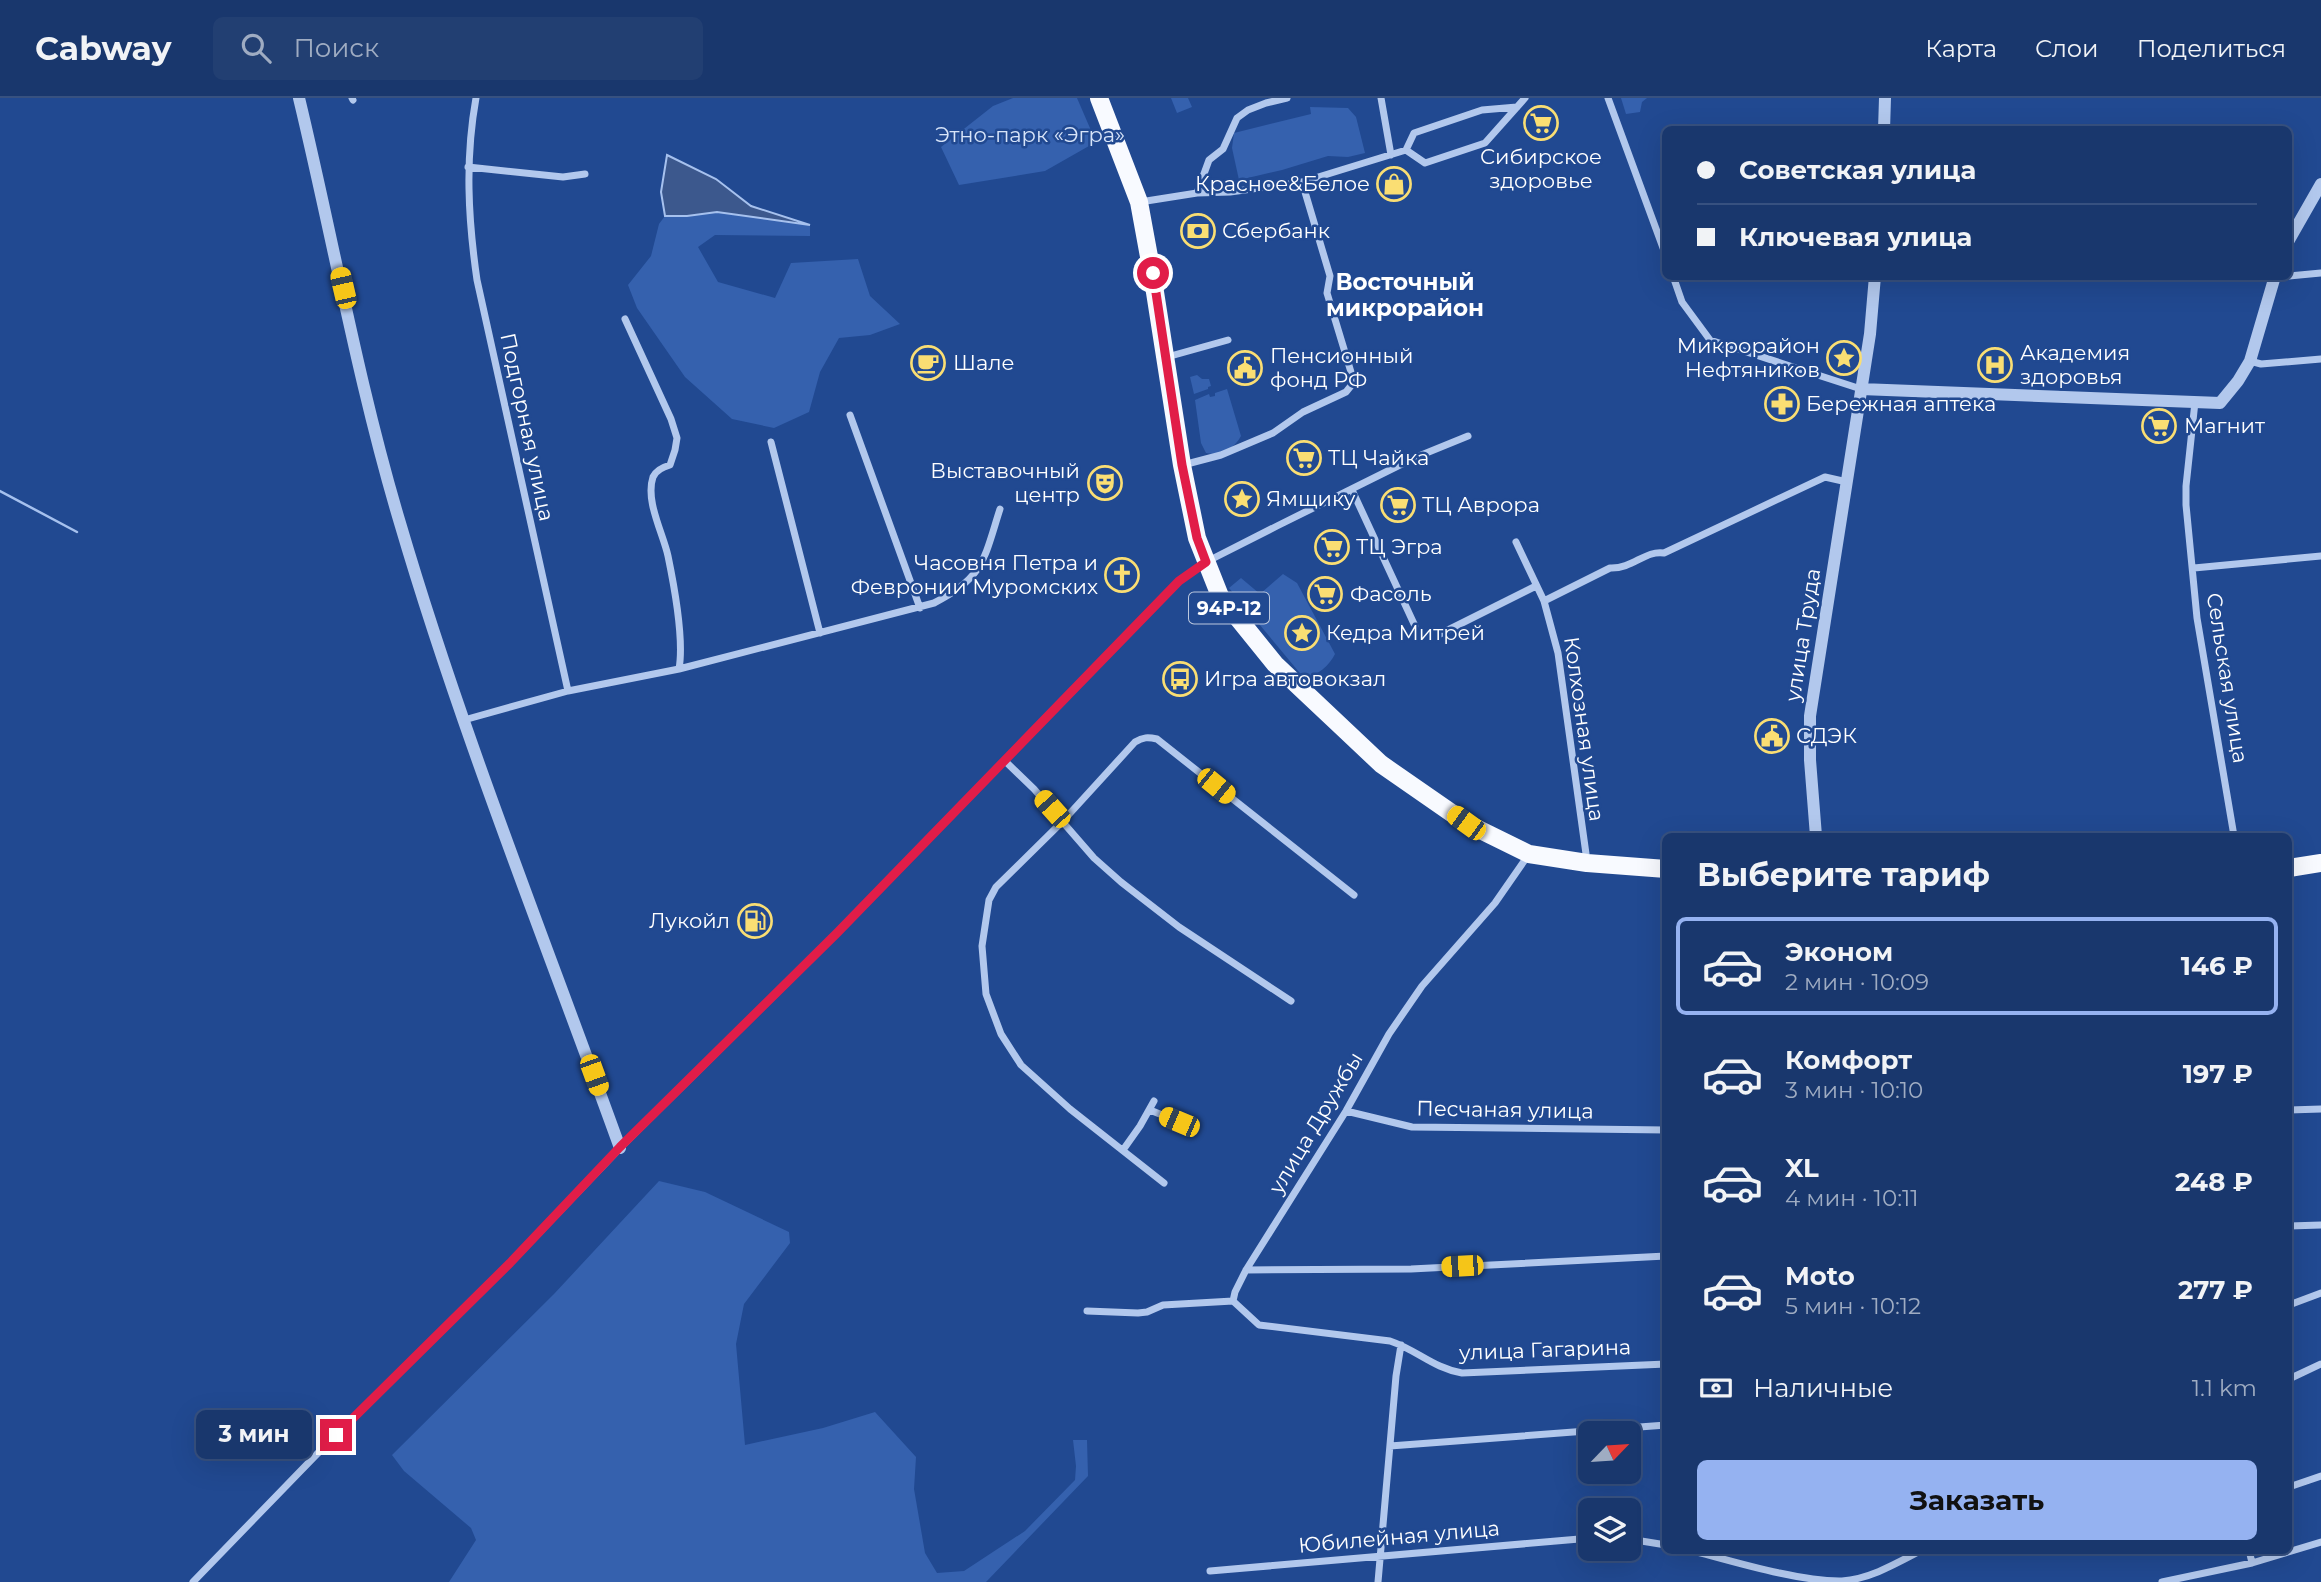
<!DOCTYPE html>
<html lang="ru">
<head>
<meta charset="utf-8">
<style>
	:root { --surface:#19376d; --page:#223f72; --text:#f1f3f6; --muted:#9facc2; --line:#375180; --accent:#95b2f1 }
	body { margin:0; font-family:Montserrat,sans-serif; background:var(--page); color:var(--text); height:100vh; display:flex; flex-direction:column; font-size:26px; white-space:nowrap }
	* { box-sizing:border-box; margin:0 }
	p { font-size:23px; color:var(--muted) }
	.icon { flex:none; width:38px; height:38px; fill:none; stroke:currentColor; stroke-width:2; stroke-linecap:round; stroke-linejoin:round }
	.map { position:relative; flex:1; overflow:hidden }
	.drawer { position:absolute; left:1662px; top:735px; width:630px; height:721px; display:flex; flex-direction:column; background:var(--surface); border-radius:10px; box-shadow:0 7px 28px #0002,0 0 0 2px var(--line) }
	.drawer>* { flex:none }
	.top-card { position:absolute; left:1662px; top:28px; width:630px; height:154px; border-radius:10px; box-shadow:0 7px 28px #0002,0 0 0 2px var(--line); display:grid; align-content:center; height:154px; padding:0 35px; background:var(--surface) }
	.needle { width:46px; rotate:65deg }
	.fabs { position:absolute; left:1578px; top:1323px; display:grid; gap:14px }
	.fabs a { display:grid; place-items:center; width:63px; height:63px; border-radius:10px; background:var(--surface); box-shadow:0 7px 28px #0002,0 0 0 2px var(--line); font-size:35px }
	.end { position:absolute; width:32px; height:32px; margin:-16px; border:9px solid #e11d48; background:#fff; box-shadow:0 0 0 4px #fff }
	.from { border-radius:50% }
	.bubble { position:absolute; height:49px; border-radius:10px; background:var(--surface); box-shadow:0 7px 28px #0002,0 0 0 2px var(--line); font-size:23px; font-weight:700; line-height:49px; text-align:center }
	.car { position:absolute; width:21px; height:42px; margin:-21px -10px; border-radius:9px; box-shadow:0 0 5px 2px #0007; background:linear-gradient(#f5c518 24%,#345 0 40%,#f5c518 0 76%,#345 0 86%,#f5c518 0) }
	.top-card b { display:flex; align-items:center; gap:24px; height:66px; font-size:26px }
	.top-card b+b { border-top:2px solid var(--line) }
	.top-card i { width:18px; height:18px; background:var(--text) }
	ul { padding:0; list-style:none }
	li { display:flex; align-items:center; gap:21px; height:98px; margin:0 14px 10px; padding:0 21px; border:4px solid transparent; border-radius:10px }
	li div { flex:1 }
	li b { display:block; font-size:26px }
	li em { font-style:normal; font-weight:700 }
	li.on { border-color:var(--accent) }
	li>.icon { width:63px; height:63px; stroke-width:1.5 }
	h2 { padding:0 35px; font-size:32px; line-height:84px }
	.pay { display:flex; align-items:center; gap:18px; height:77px; padding:0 35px; font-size:26px }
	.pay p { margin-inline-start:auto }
	.action { display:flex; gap:14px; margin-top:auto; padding:14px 35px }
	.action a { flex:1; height:80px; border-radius:10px; background:var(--accent); color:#111; font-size:28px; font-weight:700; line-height:80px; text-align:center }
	header { display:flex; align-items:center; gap:42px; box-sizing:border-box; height:98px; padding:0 35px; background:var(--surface); border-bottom:2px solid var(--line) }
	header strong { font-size:33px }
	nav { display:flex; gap:38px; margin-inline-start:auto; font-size:24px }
	.search { width:490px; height:63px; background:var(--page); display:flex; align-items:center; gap:18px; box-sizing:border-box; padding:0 24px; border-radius:10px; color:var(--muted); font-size:26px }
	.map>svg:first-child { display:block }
	.green { fill:#3561ae }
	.water { fill:#3c588d; stroke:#a6c1ee; stroke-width:2 }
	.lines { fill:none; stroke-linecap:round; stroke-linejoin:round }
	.stream { stroke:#a6c1ee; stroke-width:2.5 }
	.minor { stroke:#b2c8ed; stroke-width:7 }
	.tertiary { stroke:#b2c8ed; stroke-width:12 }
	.primary { stroke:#f8faff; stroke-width:18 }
	.route { stroke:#e11d48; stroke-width:9 }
	.labels { text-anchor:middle; stroke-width:5; stroke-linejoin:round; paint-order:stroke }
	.shield { fill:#214991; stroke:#bcc8de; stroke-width:2 }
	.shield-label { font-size:19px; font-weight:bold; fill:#fff }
	.park-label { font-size:21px; fill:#d7e4f9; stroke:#214991 }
	.poi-label { font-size:21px; fill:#fff; stroke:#214991; text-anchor:start }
	.street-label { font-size:21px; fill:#fff; stroke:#214991 }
	.neighbourhood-label { font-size:23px; font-weight:bold; fill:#fff; stroke:#214991 }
</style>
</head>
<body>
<header>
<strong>Cabway</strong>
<div class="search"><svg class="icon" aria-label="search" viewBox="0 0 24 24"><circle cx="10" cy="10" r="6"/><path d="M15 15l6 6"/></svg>Поиск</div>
<nav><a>Карта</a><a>Слои</a><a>Поделиться</a></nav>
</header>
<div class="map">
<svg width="2321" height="1484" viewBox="0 0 2321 1484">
	<rect width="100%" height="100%" fill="#214991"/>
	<path class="green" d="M 1013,0 L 1077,0 L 1096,44 L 1045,73 L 959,87 L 941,49 L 993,8 Z
		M 1171,0 L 1188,0 L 1192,9 L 1177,15 Z
		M 1621,0 L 1647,0 L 1642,4 L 1640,14 L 1626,16 Z
		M 1310,9 L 1348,10 L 1356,19 L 1365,55 L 1348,59 L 1328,58 L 1282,72 L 1239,82 L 1232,50 L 1234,35 L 1311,16 Z
		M 717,114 L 810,127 L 810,138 L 715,137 L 698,149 L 718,184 L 775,200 L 791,165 L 858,161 L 870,198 L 900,226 L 870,237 L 839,240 L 820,274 L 809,314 L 774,330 L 732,321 L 685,279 L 637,210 L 628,187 L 651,158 L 659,126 L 665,118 L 687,118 Z
		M 1197,277 L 1202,281 L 1209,281 L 1211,288 L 1208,289 L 1208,291 L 1194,296 L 1190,279 Z
		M 1227,291 L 1241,338 C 1234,351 1220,358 1206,355 L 1201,345 L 1195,302 L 1209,296 L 1210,299 L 1215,298 L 1215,295 Z
		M 1283,476 L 1297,485 L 1335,556 C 1330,567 1317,578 1304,580 L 1229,490 L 1241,480 L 1260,496 Z
		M 659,1083 L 705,1094 L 789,1134 L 790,1145 L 744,1206 L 736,1246 L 745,1347 L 823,1330 L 875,1314 L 916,1359 L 914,1391 L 925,1455 L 937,1475 L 964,1473 L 1025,1433 L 1075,1382 L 1076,1368 L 1073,1342 L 1087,1342 L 1088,1378 L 986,1484 L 449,1484 L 476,1442 L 471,1430 L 404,1373 L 392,1357 L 554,1196 Z"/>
	<path class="water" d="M 667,57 L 716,81 L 751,108 L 810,127 L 717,114 L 687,118 L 665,118 L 661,94 Z"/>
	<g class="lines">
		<path class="stream" d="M 0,393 L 77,434"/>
		<path class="minor" d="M 352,0 L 353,2
			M 476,0 C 465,61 468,120 477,182 L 568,593
			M 1381,0 L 1391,57
			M 1608,0 L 1666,158
			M 1406,52 L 1414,35 L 1482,12 L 1517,9
			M 468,69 L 563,79 L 585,76
			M 1197,95 L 1209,62 L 1223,51 L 1237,20 L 1248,12 L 1266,5 L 1287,0
			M 1140,104 L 1197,95 L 1230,94 L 1302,84 L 1406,52 L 1425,65 L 1485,45 L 1525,0
			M 1673,178 L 1682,204 L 1710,242 L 1861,291
			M 2289,178 L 2321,175
			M 625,221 L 671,321 L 677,340 L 675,352 L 670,367 C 663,369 656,372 653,379 C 645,403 663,435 668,458 C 674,487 684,543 679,571
			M 1167,259 L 1228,242
			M 2250,263 L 2261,266 L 2321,261
			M 2195,304 L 2186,388 L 2186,407 L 2197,520 L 2234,738
			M 850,317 L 920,510
			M 771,344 L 820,535
			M 1183,367 L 1221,357 L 1273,335 L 1303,314 L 1346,294 L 1354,284 L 1327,195 L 1330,178 L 1302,84
			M 1352,392 L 1415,528
			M 1516,444 L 1544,503 L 1558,555 L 1587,763
			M 2194,470 L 2321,458
			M 1544,503 L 1610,470 C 1633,471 1645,452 1664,455 L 1825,379 L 1847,384
			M 1440,536 L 1536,488
			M 464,622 L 568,593 L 679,571 L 934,505 C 984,480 984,461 1000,411
			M 1005,663 L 1034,691 L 1094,760 L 1121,784 L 1179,829 L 1291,903
			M 1150,1012 L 1179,1024
			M 2289,1012 L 2321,1011
			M 1346,1013 L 1412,1029 L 1666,1032
			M 1123,1052 L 1140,1028 L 1154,1003
			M 1164,1085 L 1070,1011 L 1021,967 L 1001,936 L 986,896 L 982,848 L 989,802 L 996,789 L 1062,724 L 1135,644 C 1143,639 1148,639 1157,641 L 1354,797
			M 2289,1128 L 2321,1127
			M 1246,1172 L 1411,1171 L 1666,1158
			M 1233,1203 L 1235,1194 L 1246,1172 L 1346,1013 L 1389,936 L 1422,888 L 1495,805 L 1529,756
			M 1233,1203 L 1259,1227 L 1390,1243 C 1417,1252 1433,1270 1462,1275 L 1666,1266
			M 2289,1207 L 2321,1195
			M 1087,1213 L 1138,1215 L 1147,1214 L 1163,1207 L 1233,1203
			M 2289,1281 L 2321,1266
			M 1390,1348 L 1666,1327
			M 2289,1389 L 2321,1378
			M 1629,1441 L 1666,1447
			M 1690,1452 C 1732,1463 1800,1484 1842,1483 C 1870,1481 1897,1465 1922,1452
			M 2249,1452 L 2252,1465
			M 1210,1473 L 1591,1440
			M 193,1484 L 317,1356 L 510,1165 L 620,1050 L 837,835 L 1179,483 L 1206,464 L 1277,428 L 1414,360 L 1468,338
			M 1378,1484 L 1396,1278 L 1401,1247
			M 2162,1484 L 2252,1465 L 2321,1444"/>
		<path class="tertiary" d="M 299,0 C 333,141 358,285 400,425 C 462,636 545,842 620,1050
			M 1884,32 L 1885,0
			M 2289,142 L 2321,86
			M 1861,291 L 2220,305 L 2238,283 L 2250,263 L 2275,178
			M 1816,738 L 1810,662 L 1810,618 L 1870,236 L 1875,178"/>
		<path class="primary" d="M 1099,0 L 1139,104 L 1152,175 L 1182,367 L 1197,440 L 1220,498 L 1275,566 L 1346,633 L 1381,666 L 1466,725 L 1529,756 L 1587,765 L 1666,771
			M 2289,770 L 2321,765"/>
	</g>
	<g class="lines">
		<path class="route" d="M 336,1337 L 510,1165 L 620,1049 L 837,835 L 1179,483 L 1206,464 L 1197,440 L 1182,367 L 1153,175"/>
	</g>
	<defs>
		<g id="supermarket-ring" transform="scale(1.75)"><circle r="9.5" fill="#214991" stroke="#fade73" stroke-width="1.5"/><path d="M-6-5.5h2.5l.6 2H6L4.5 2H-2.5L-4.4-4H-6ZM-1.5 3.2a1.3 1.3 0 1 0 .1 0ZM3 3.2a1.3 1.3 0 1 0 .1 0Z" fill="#fade73"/></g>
		<g id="shop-ring" transform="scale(1.75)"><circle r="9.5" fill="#214991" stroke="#fade73" stroke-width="1.5"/><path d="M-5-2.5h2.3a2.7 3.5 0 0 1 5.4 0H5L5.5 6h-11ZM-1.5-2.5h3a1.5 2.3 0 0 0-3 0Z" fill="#fade73"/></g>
		<g id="bank-ring" transform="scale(1.75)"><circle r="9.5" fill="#214991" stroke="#fade73" stroke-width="1.5"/><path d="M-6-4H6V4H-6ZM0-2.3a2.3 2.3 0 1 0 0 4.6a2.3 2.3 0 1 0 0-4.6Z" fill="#fade73"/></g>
		<g id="sight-ring" transform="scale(1.75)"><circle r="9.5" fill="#214991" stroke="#fade73" stroke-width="1.5"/><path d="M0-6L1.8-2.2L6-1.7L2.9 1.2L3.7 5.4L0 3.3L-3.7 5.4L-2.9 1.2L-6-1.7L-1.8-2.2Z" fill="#fade73"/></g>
		<g id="cafe-ring" transform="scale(1.75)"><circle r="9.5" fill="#214991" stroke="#fade73" stroke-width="1.5"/><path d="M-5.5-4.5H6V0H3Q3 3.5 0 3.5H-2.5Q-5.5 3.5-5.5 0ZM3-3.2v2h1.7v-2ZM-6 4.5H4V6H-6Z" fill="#fade73"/></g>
		<g id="hospital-ring" transform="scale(1.75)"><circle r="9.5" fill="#214991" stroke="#fade73" stroke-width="1.5"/><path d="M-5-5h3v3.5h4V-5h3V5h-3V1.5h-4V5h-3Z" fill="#fade73"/></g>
		<g id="civic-ring" transform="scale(1.75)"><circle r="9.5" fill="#214991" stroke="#fade73" stroke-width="1.5"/><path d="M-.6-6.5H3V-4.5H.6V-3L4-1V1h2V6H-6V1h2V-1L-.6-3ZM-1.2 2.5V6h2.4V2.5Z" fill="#fade73"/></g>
		<g id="pharmacy-ring" transform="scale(1.75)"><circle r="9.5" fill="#214991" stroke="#fade73" stroke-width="1.5"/><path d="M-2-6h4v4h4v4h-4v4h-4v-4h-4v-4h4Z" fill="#fade73"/></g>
		<g id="theatre-ring" transform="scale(1.75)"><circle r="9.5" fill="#214991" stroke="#fade73" stroke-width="1.5"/><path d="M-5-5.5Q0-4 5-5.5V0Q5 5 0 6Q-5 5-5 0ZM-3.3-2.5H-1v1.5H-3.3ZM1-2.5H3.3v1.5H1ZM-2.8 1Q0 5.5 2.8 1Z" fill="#fade73"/></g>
		<g id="church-ring" transform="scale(1.75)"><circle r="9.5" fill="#214991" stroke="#fade73" stroke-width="1.5"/><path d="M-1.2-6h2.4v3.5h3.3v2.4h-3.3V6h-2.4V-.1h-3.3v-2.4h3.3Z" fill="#fade73"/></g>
		<g id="bus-ring" transform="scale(1.75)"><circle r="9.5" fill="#214991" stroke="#fade73" stroke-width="1.5"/><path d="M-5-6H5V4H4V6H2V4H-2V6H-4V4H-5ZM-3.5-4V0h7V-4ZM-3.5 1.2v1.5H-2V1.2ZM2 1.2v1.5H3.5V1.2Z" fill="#fade73"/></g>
		<g id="fuel-ring" transform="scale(1.75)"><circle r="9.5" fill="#214991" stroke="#fade73" stroke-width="1.5"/><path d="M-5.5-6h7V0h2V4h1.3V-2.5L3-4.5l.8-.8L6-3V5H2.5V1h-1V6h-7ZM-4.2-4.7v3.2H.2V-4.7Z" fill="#fade73"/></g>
	</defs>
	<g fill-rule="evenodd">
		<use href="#supermarket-ring" x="1541" y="25"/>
		<use href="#shop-ring" x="1394" y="86"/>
		<use href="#bank-ring" x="1198" y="133"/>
		<use href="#sight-ring" x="1844" y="260"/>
		<use href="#cafe-ring" x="928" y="265"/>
		<use href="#hospital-ring" x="1995" y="267"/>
		<use href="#civic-ring" x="1245" y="270"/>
		<use href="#pharmacy-ring" x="1782" y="306"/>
		<use href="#supermarket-ring" x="2159" y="328"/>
		<use href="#supermarket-ring" x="1304" y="360"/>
		<use href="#theatre-ring" x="1105" y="385"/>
		<use href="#sight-ring" x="1242" y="401"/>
		<use href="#supermarket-ring" x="1398" y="407"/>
		<use href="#supermarket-ring" x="1332" y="449"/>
		<use href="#church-ring" x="1122" y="477"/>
		<use href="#supermarket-ring" x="1325" y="496"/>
		<use href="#sight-ring" x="1302" y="535"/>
		<use href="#bus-ring" x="1180" y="581"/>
		<use href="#civic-ring" x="1772" y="638"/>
		<use href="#fuel-ring" x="755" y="823"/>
	</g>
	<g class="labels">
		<rect class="shield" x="1189" y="494.5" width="80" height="31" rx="5"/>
		<g class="shield-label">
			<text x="1229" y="517">94Р-12</text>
		</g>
		<g class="park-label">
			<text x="1030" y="44">Этно-парк «Эгра»</text>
		</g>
		<g class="poi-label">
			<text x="1541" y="66" text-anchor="middle">Сибирское<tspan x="1541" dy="24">здоровье</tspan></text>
			<text x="1370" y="93" text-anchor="end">Красное&amp;Белое</text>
			<text x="1222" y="140">Сбербанк</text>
			<text x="1820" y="255" text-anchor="end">Микрорайон<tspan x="1820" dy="24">Нефтяников</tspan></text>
			<text x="2020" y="262">Академия<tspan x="2020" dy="24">здоровья</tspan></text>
			<text x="1270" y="265">Пенсионный<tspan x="1270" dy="24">фонд РФ</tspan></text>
			<text x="953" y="272">Шале</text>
			<text x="1806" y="313">Бережная аптека</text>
			<text x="2184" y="335">Магнит</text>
			<text x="1328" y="367">ТЦ Чайка</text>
			<text x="1080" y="380" text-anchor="end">Выставочный<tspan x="1080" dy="24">центр</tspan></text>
			<text x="1266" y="408">Ямщику</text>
			<text x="1422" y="414">ТЦ Аврора</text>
			<text x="1356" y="456">ТЦ Эгра</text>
			<text x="1098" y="472" text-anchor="end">Часовня Петра и<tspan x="1098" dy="24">Февронии Муромских</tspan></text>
			<text x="1350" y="503">Фасоль</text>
			<text x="1326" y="542">Кедра Митрей</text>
			<text x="1204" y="588">Игра автовокзал</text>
			<text x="1796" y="645">СДЭК</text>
			<text x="730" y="830" text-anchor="end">Лукойл</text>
		</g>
		<g class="street-label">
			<text transform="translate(527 329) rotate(78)" y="7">Подгорная улица</text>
			<text transform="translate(1803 537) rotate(-81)" y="7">улица Труда</text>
			<text transform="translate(2227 580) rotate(81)" y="7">Сельская улица</text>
			<text transform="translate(1584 631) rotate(82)" y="7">Колхозная улица</text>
			<text transform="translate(1505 1012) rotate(1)" y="7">Песчаная улица</text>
			<text transform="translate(1316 1025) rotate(-59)" y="7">улица Дружбы</text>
			<text transform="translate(1545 1252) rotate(-2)" y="7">улица Гагарина</text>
			<text transform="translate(1399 1439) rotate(-5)" y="7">Юбилейная улица</text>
		</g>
		<g class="neighbourhood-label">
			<text x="1405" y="192">Восточный<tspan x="1405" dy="26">микрорайон</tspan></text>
		</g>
	</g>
</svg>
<div class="fabs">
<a><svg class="needle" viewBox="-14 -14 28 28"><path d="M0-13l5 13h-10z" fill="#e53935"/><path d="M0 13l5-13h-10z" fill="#9facc2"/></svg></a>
<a><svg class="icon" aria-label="layers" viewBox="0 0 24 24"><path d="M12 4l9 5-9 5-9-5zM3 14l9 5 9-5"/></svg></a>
</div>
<i class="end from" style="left:1153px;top:175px"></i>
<i class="end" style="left:336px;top:1337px"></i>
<div class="bubble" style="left:196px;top:1312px;width:116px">3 мин</div>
<i class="car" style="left:343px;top:190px;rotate:347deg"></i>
<i class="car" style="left:1216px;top:688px;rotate:129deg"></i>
<i class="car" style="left:1052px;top:711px;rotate:318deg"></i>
<i class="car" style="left:1466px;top:725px;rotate:306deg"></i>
<i class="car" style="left:594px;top:977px;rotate:160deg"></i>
<i class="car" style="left:1179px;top:1024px;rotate:293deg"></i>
<i class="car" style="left:1462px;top:1168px;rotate:267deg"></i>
<div class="top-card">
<b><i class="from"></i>Советская улица</b>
<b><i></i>Ключевая улица</b>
</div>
<section class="drawer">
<h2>Выберите тариф</h2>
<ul>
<li class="on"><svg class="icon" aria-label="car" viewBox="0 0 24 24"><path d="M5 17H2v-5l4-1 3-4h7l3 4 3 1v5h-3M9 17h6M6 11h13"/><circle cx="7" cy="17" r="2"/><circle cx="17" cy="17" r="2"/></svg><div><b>Эконом</b><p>2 мин · 10:09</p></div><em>146 ₽</em></li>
<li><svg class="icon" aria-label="car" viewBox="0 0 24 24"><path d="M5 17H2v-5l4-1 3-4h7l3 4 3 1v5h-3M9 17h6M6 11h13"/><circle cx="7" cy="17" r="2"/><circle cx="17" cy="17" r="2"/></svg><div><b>Комфорт</b><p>3 мин · 10:10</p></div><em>197 ₽</em></li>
<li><svg class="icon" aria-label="car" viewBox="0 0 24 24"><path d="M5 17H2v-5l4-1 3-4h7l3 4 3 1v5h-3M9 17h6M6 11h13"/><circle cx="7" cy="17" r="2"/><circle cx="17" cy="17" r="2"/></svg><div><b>XL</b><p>4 мин · 10:11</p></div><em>248 ₽</em></li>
<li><svg class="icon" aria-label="car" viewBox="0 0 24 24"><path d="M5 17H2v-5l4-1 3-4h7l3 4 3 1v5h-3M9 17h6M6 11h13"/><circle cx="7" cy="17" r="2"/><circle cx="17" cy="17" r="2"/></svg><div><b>Moto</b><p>5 мин · 10:12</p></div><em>277 ₽</em></li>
</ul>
<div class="pay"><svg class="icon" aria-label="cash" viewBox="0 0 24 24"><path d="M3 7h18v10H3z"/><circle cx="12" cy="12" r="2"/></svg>Наличные<p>1.1 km</p></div>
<div class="action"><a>Заказать</a></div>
</section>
</div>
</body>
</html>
